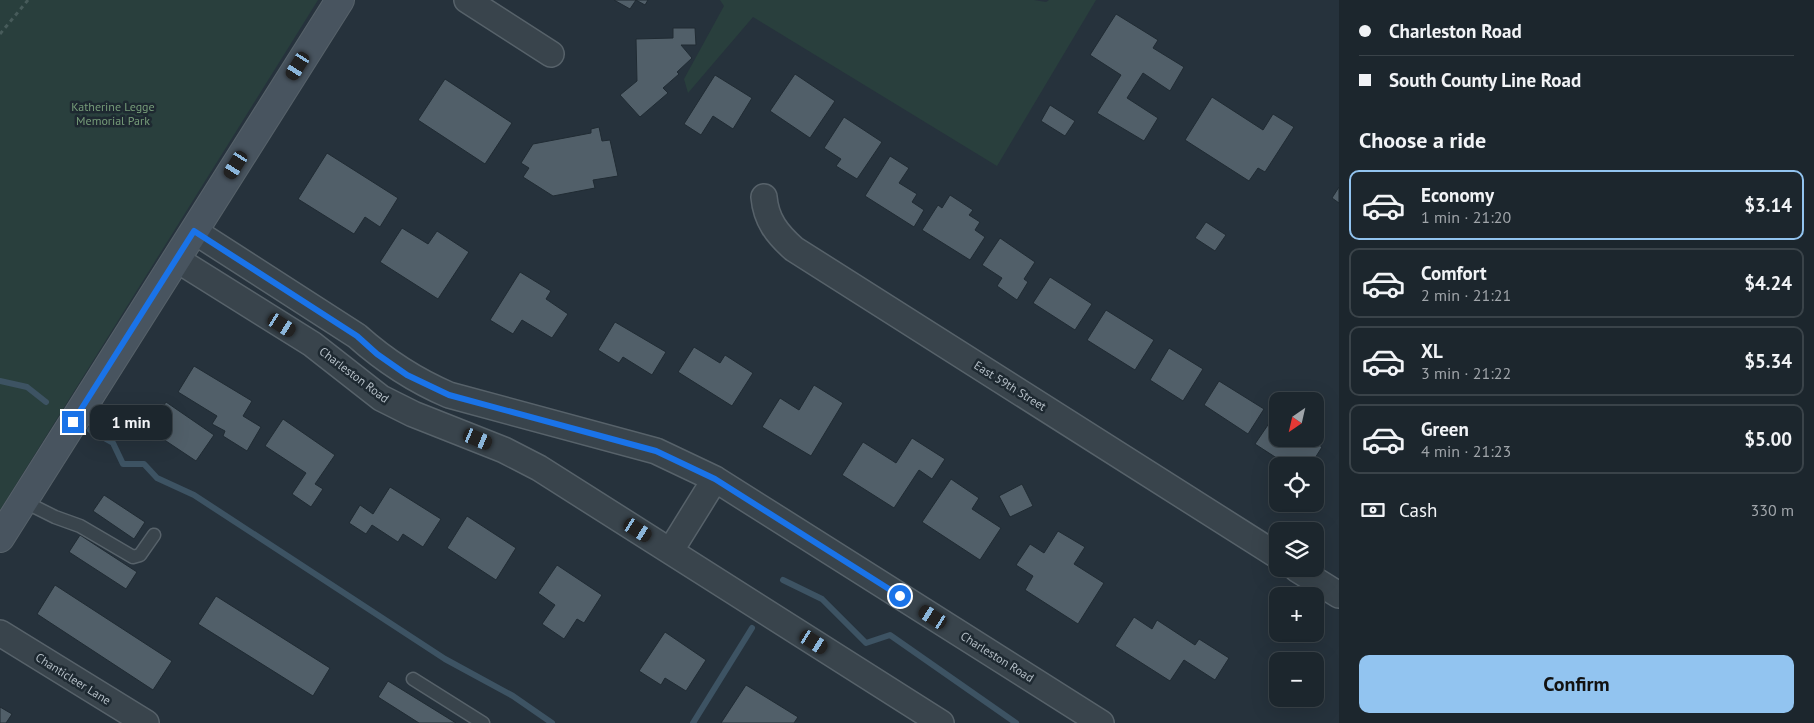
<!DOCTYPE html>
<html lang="en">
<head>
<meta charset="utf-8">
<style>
	:root { --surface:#1c262d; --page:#293239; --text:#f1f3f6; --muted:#a0a5aa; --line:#3a4349; --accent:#92c4f0 }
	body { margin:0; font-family:"PT Sans",sans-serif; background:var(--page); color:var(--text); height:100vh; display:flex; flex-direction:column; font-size:19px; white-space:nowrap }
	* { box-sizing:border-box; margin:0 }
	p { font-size:16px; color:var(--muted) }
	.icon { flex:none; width:28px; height:28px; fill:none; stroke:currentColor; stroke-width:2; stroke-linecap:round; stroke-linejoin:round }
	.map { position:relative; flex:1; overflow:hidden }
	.panel { display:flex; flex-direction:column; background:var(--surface); width:475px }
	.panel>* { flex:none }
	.hud { display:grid; align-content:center; height:110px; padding:0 20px; background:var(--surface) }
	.needle { width:32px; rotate:214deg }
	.fabs { position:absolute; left:1269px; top:392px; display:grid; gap:10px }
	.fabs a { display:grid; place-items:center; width:55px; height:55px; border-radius:10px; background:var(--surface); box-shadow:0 5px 20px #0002,0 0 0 1px var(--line); font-size:25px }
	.end { position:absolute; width:22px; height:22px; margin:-11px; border:6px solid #1a73e8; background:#fff; box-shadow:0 0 0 2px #fff }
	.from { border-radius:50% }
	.bubble { position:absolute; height:35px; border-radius:10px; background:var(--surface); box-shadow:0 5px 20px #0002,0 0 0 1px var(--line); font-size:16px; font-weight:700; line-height:35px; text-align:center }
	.car { position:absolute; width:15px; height:30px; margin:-15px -8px; border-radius:6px; box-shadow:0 0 4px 1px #0007; background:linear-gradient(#222 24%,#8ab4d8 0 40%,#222 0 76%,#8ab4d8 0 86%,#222 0) }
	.hud b { display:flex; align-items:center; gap:18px; height:48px; font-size:19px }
	.hud b+b { border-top:1px solid var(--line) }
	.hud i { width:12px; height:12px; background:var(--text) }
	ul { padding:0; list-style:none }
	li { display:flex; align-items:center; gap:15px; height:70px; margin:0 10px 8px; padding:0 10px; border:2px solid var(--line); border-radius:10px }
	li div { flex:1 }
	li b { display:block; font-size:19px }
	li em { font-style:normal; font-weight:700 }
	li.selected { border-color:var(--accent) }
	li>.icon { width:45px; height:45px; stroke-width:1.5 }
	h2 { padding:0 20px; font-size:22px; line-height:60px }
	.pay { display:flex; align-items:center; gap:12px; height:55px; padding:0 20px; font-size:19px }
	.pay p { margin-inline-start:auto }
	.cta { display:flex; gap:10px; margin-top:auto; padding:10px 20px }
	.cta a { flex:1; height:58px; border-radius:10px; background:var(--accent); color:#111; font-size:20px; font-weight:700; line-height:58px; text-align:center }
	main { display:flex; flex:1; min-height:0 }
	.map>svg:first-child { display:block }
	.green { fill:#293f3d }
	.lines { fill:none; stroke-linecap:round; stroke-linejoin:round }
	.stream { stroke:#3d5363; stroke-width:6 }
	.building { fill:#515f69; stroke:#202b33 }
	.lane-casing { stroke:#57626a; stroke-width:15 }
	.street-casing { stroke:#57626a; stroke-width:28 }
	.secondary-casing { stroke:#57626a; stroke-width:30 }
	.path { stroke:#475b5a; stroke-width:3; stroke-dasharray:4 4; stroke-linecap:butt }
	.lane { stroke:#39444c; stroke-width:12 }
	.street { stroke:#39444c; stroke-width:25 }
	.secondary { stroke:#48545f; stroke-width:28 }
	.route { stroke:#1a73e8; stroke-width:6 }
	.labels { text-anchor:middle; stroke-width:5; stroke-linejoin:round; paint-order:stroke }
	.park-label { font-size:12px; fill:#759b78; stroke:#1e2931 }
	.street-label { font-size:12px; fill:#b5bfc7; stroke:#1e2931 }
</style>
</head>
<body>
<main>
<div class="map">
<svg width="1339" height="723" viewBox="0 0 1339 723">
	<rect width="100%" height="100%" fill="#26323c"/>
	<path class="green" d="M 0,0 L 318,0 L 0,510 Z
		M 720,0 L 1034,0 L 1046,2 L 1049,0 L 1096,0 L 997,166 L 753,17 L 688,93 L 684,79 L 724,6 Z"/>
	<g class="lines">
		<path class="stream" d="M 0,381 L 27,387 L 46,402
			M 90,430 L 113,443 L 123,464 L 144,464 L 157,478 L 194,495 L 445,659 L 513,696 L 552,723
			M 783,580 L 822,599 L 866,643 L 890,635 L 1016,723
			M 693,723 L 752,628"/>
	</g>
	<path class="building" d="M 614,0 L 636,0 L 630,9 Z
		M 636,0 L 648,0 L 645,5 Z
		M 1116,14 L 1158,40 L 1153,48 L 1184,67 L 1170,91 L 1143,73 L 1127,98 L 1158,118 L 1144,141 L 1097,113 L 1121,75 L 1090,55 Z
		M 673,28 L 695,28 L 696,45 L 681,45 L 692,58 L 677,72 L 679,74 L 663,88 L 668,93 L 640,117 L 620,95 L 637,81 L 636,39 L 673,38 Z
		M 795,74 L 835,101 L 810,138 L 770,111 Z
		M 715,75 L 752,98 L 733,129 L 713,116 L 701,135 L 684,124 Z
		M 445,79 L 512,123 L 485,164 L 418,120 Z
		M 1212,97 L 1263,130 L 1273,114 L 1294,127 L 1265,172 L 1258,168 L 1249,181 L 1185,140 Z
		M 1050,105 L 1075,121 L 1065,136 L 1041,121 Z
		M 844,117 L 882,142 L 857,179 L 836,166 L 841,159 L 824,148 Z
		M 599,127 L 602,141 L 610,140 L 618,176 L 593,180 L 595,188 L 553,196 L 523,177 L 529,168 L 521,163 L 533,144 L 591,133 L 591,129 Z
		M 327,153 L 398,198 L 380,227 L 365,217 L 354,234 L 298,199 Z
		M 890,156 L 909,168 L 899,183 L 917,194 L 912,202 L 924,210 L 914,227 L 865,196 Z
		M 1339,187 L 1339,203 L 1332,198 Z
		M 950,195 L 973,210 L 969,215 L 980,222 L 975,230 L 985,237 L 970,260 L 922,230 L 938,205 L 942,208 Z
		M 1206,222 L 1226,235 L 1215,251 L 1195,238 Z
		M 402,228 L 428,244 L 437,231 L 469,252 L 438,299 L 380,262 Z
		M 1000,238 L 1035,262 L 1024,279 L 1028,282 L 1017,300 L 997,286 L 1002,278 L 982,265 Z
		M 520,272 L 551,291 L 546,299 L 568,314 L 552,338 L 522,320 L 513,334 L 490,320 Z
		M 1050,277 L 1092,304 L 1075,330 L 1033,303 Z
		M 1106,310 L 1154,340 L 1135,370 L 1087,340 Z
		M 615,322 L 666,352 L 652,375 L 623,357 L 619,363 L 598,350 Z
		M 694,347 L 720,363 L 725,355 L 753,373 L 732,406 L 678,372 Z
		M 1169,348 L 1203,369 L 1183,401 L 1150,380 Z
		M 194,366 L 252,401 L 243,416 L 261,427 L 247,451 L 223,436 L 225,431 L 212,424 L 217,416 L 178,392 Z
		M 1219,381 L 1264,409 L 1248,434 L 1204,405 Z
		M 814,385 L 843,403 L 811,456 L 762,427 L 780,398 L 799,410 Z
		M 166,402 L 214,435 L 196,461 L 148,429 Z
		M 1274,416 L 1278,418 L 1278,439 L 1310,439 L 1322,447 L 1310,466 L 1289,466 L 1255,444 Z
		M 283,419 L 335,455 L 315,484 L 323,489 L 311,507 L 292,494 L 306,473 L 265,446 Z
		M 912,438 L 945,459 L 932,479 L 919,470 L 894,508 L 842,475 L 863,442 L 896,463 Z
		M 951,479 L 979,498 L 972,509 L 1001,528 L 980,560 L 922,522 Z
		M 1022,484 L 1033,506 L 1010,517 L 999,496 Z
		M 390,487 L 441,519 L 423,547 L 403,534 L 398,542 L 372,525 L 366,534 L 349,523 L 360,505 L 373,514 Z
		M 104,495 L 145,522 L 134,539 L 93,511 Z
		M 467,516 L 516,548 L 496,580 L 447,548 Z
		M 1058,531 L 1085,547 L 1074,564 L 1104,583 L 1078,624 L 1025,590 L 1033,576 L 1016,565 L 1030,544 L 1044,553 Z
		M 80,535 L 137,572 L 126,589 L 69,552 Z
		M 557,565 L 602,595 L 584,623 L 577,619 L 564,639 L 542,624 L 555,605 L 538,593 Z
		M 55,585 L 172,661 L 153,690 L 37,614 Z
		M 216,596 L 330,668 L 313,696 L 198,624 Z
		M 1134,617 L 1152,629 L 1157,620 L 1195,645 L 1199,639 L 1229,658 L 1215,680 L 1184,660 L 1170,681 L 1115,646 Z
		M 665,632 L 706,660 L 686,691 L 665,678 L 661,685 L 639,671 Z
		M 388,681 L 456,723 L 419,723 L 378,697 Z
		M 746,685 L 798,717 L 794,723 L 721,723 Z
		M 0,707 L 12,714 L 6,723 L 0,723 Z"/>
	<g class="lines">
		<g class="lane-casing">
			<path id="lane" d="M 23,501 L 55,517 L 80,526 L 133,557 L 140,555 L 154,535
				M 413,679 L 483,723"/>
		</g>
		<g class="street-casing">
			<path id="street" d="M 467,0 L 551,54
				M 764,197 C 766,220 777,234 794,249 L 1278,556
				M 194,231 L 357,336 C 385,361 414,380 449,395 L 656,451 L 715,479 L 1101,723
				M 176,259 L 312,344 L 381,398 L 413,414 L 504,450 L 539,468 L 941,723
				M 671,550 L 715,479
				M 1297,569 L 1339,595
				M 0,633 L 146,723"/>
		</g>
		<g class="secondary-casing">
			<path id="secondary" d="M 0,538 L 340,0"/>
		</g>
		<path class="path" d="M 0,34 L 28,0"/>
		<use href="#lane" class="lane"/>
		<use href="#street" class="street"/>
		<use href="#secondary" class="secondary"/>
	</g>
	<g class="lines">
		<path class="route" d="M 73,422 L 194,231 L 357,336 L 377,354 L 407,375 L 449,395 L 656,451 L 715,479 L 900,596"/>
	</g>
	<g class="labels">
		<g class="park-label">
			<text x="113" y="111">Katherine Legge<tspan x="113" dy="14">Memorial Park</tspan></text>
		</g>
		<g class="street-label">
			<text transform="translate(354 375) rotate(37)" y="4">Charleston Road</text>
			<text transform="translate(1010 386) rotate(32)" y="4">East 59th Street</text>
			<text transform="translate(997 657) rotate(32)" y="4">Charleston Road</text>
			<text transform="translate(73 679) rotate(32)" y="4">Chanticleer Lane</text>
		</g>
	</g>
</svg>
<div class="fabs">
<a><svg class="needle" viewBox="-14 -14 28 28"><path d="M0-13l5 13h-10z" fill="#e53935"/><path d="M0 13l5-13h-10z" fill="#a0a5aa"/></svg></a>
<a><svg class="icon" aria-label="locate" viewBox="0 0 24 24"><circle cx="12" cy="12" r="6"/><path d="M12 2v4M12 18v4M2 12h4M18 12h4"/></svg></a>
<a><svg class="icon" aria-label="layers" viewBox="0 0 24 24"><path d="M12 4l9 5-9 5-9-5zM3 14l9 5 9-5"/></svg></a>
<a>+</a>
<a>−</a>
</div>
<i class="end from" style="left:900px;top:596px"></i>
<i class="end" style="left:73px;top:422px"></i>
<div class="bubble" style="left:90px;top:405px;width:82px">1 min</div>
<i class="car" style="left:298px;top:66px;rotate:212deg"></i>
<i class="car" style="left:236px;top:165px;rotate:212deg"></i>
<i class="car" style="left:282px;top:325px;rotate:122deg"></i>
<i class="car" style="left:478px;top:439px;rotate:113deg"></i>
<i class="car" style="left:638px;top:530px;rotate:122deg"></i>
<i class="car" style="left:933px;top:617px;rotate:302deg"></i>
<i class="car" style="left:814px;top:642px;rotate:123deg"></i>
</div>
<section class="panel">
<div class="hud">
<b><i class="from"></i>Charleston Road</b>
<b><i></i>South County Line Road</b>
</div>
<h2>Choose a ride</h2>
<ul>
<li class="selected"><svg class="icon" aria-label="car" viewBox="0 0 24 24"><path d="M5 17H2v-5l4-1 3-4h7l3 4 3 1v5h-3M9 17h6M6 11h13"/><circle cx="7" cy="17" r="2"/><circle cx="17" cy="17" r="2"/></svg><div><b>Economy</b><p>1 min · 21:20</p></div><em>$3.14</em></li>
<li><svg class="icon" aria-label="car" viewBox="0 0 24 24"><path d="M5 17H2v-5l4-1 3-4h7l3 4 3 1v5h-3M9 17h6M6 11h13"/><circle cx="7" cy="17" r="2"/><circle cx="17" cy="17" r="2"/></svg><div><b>Comfort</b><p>2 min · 21:21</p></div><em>$4.24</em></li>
<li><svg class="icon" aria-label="car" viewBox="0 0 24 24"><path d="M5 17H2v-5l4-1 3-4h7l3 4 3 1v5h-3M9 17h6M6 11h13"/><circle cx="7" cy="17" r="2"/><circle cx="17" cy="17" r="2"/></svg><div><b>XL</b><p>3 min · 21:22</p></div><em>$5.34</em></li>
<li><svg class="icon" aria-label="car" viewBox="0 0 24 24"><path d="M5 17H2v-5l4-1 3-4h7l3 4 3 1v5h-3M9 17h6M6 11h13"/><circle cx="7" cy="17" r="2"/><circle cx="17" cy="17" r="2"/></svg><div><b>Green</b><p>4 min · 21:23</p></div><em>$5.00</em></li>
</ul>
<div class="pay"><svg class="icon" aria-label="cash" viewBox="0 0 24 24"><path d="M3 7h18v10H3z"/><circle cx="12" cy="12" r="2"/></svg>Cash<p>330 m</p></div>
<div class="cta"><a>Confirm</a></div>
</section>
</main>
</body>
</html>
